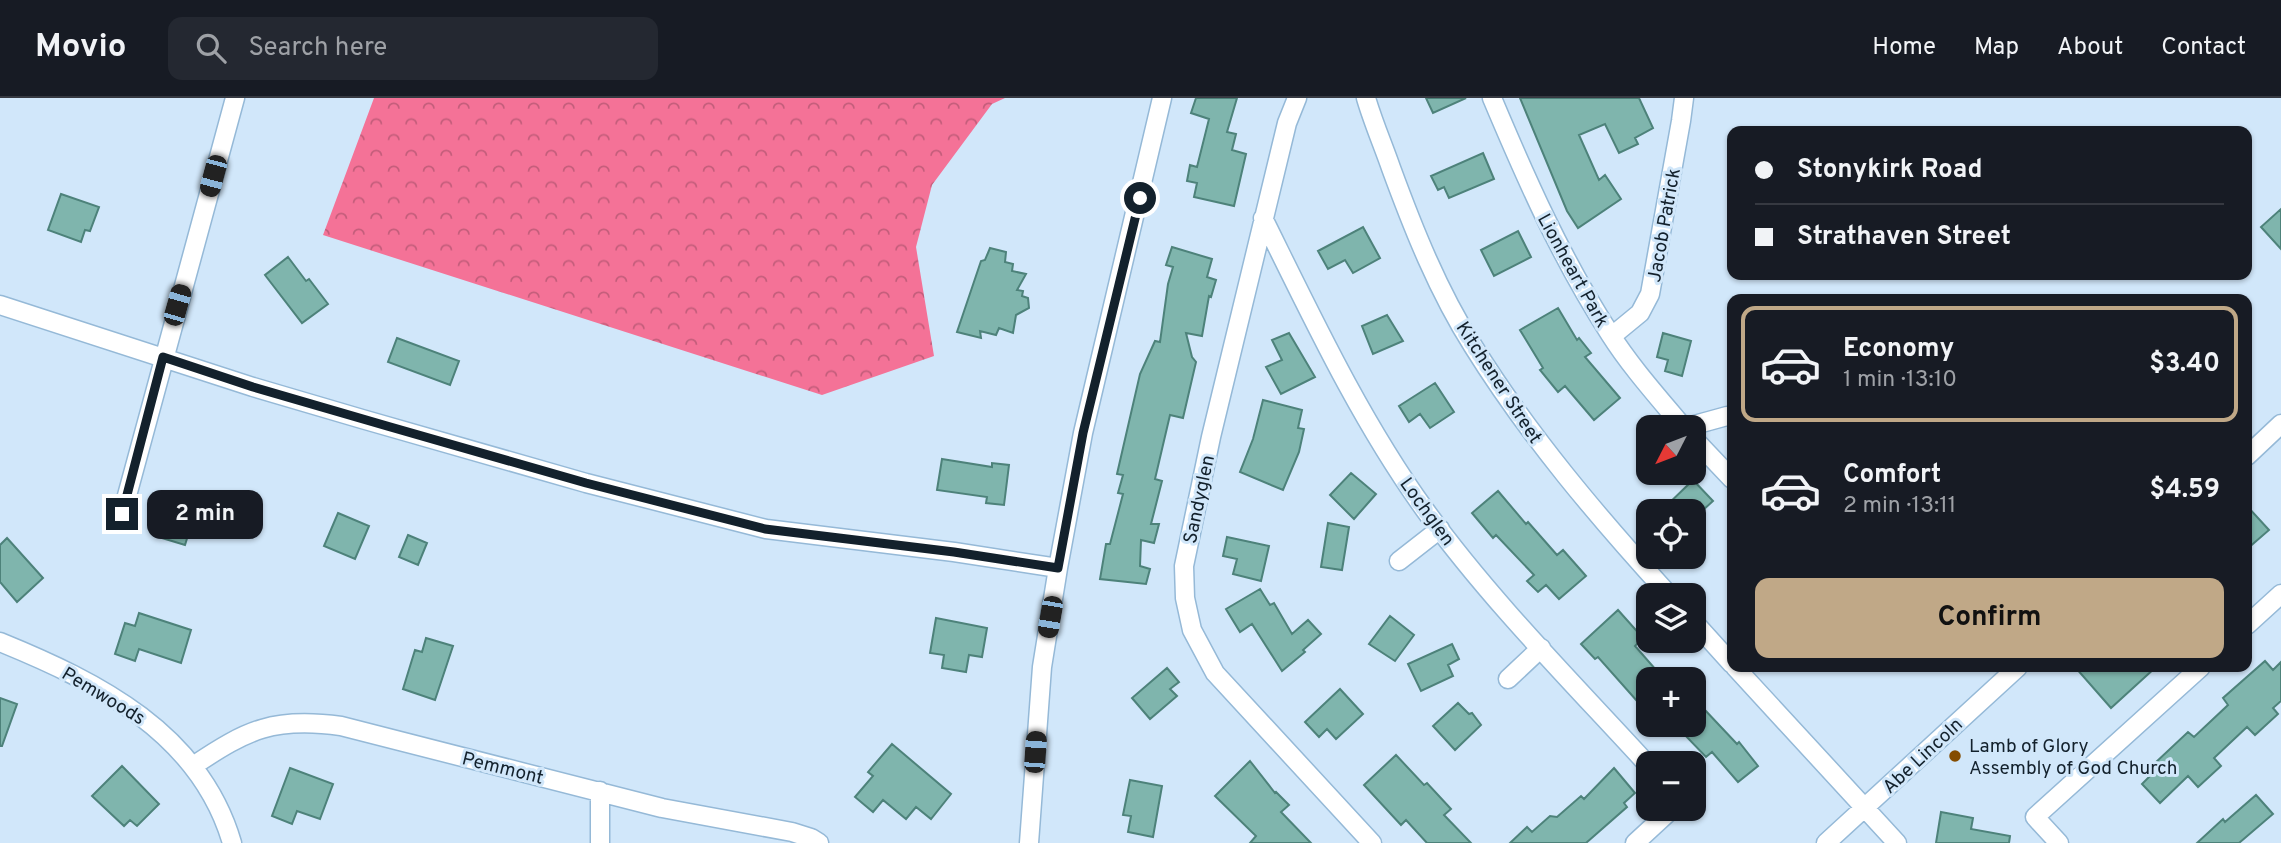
<!DOCTYPE html>
<html lang="en">
<head>
<meta charset="utf-8">
<style>
	:root { --surface:#171b24; --page:#242831; --text:#f1f3f6; --muted:#9ea1a6; --line:#363941; --accent:#c0a887 }
	body { margin:0; font-family:Overpass,sans-serif; background:var(--page); color:var(--text); height:100vh; display:flex; flex-direction:column; font-size:26px; white-space:nowrap }
	* { box-sizing:border-box; margin:0 }
	p { font-size:23px; color:var(--muted) }
	.icon { flex:none; width:38px; height:38px; fill:none; stroke:currentColor; stroke-width:2; stroke-linecap:round; stroke-linejoin:round }
	.map { position:relative; flex:1; overflow:hidden }
	.details { position:absolute; left:1727px; top:196px; width:525px; height:378px; display:flex; flex-direction:column; background:var(--surface); border-radius:14px; box-shadow:0 2px 5px #0004 }
	.details>* { flex:none }
	.hud { position:absolute; left:1727px; top:28px; width:525px; height:154px; border-radius:14px; box-shadow:0 2px 5px #0004; display:grid; align-content:center; height:154px; padding:0 28px; background:var(--surface) }
	.needle { width:46px; rotate:228deg }
	.fabs { position:absolute; left:1636px; top:317px; display:grid; gap:14px }
	.fabs a { display:grid; place-items:center; width:70px; height:70px; border-radius:14px; background:var(--surface); box-shadow:0 2px 5px #0004; font-size:35px }
	.end { position:absolute; width:32px; height:32px; margin:-16px; border:9px solid #13212c; background:#fff; box-shadow:0 0 0 4px #fff }
	.from { border-radius:50% }
	.bubble { position:absolute; height:49px; border-radius:14px; background:var(--surface); box-shadow:0 2px 5px #0004; font-size:23px; font-weight:700; line-height:49px; text-align:center }
	.car { position:absolute; width:21px; height:42px; margin:-21px -10px; border-radius:9px; box-shadow:0 0 5px 2px #0007; background:linear-gradient(#222 24%,#8ab4d8 0 40%,#222 0 76%,#8ab4d8 0 86%,#222 0) }
	.hud b { display:flex; align-items:center; gap:24px; height:66px; font-size:26px }
	.hud b+b { border-top:2px solid var(--line) }
	.hud i { width:18px; height:18px; background:var(--text) }
	ul { padding:12px 0 0; list-style:none }
	li { display:flex; align-items:center; gap:21px; height:116px; margin:0 14px 10px; padding:0 14px; border:4px solid transparent; border-radius:14px }
	li div { flex:1 }
	li b { display:block; font-size:26px }
	li em { font-style:normal; font-weight:700 }
	li.on { border-color:var(--accent) }
	li>.icon { width:63px; height:63px; stroke-width:1.5 }
	.primary-button { display:flex; gap:14px; margin-top:auto; padding:14px 28px }
	.primary-button a { flex:1; height:80px; border-radius:14px; background:var(--accent); color:#111; font-size:28px; font-weight:700; line-height:80px; text-align:center }
	header { display:flex; align-items:center; gap:42px; box-sizing:border-box; height:98px; padding:0 35px; background:var(--surface); border-bottom:2px solid var(--line) }
	header strong { font-size:33px }
	nav { display:flex; gap:38px; margin-inline-start:auto; font-size:24px }
	.search { width:490px; height:63px; background:var(--page); display:flex; align-items:center; gap:18px; box-sizing:border-box; padding:0 24px; border-radius:14px; color:var(--muted); font-size:26px }
	.map>svg:first-child { display:block }
	.forest { fill:url(#forest-crowns) }
	.building { fill:#7fb5ad; stroke:#4d827a; stroke-width:2 }
	.lines { fill:none; stroke-linecap:round; stroke-linejoin:round }
	.minor-casing { stroke:#95b9d7; stroke-width:21 }
	.minor { stroke:#fff; stroke-width:18 }
	.route { stroke:#13212c; stroke-width:9 }
	.poi-dot { fill:#844c00; stroke:#d1e7fa; stroke-width:2.5 }
	.labels { text-anchor:middle; stroke-width:6; stroke-linejoin:round; paint-order:stroke }
	.street-label { font-size:19px; fill:#13212c; stroke:#d1e7fa }
	.poi-label { font-size:19px; fill:#13212c; stroke:#d1e7fa; text-anchor:start }
</style>
</head>
<body>
<header>
<strong>Movio</strong>
<div class="search"><svg class="icon" aria-label="search" viewBox="0 0 24 24"><circle cx="10" cy="10" r="6"/><path d="M15 15l6 6"/></svg>Search here</div>
<nav><a>Home</a><a>Map</a><a>About</a><a>Contact</a></nav>
</header>
<div class="map">
<svg width="2281" height="745" viewBox="0 0 2281 745">
	<defs>
		<pattern id="forest-crowns" width="20" height="18" patternUnits="userSpaceOnUse" patternTransform="scale(1.75)"><rect width="20" height="18" fill="#f47297"/><path d="M2 6a3 3 0 1 1 6 0M12 15a3 3 0 1 1 6 0" fill="none" stroke="#c45d7b"/></pattern>
	</defs>
	<rect width="100%" height="100%" fill="#d1e7fa"/>
	<path class="forest" d="M 374,0 L 1005,0 L 992,6 L 932,87 L 916,149 L 934,258 L 822,297 L 323,137 Z"/>
	<path class="building" d="M 1196,0 L 1237,0 L 1227,34 L 1236,36 L 1232,52 L 1246,56 L 1234,108 L 1194,99 L 1197,85 L 1187,83 L 1190,67 L 1197,69 L 1209,21 L 1191,15 Z
		M 1426,0 L 1466,0 L 1433,15 Z
		M 1520,0 L 1639,0 L 1653,30 L 1635,40 L 1638,46 L 1619,55 L 1605,26 L 1579,37 L 1599,82 L 1605,77 L 1621,101 L 1578,130 L 1567,113 Z
		M 1483,55 L 1494,81 L 1449,100 L 1444,89 L 1438,92 L 1431,78 Z
		M 61,96 L 99,109 L 90,133 L 85,132 L 81,144 L 48,132 Z
		M 2281,111 L 2281,151 L 2261,129 Z
		M 1363,129 L 1380,160 L 1353,175 L 1345,162 L 1328,171 L 1318,153 Z
		M 1518,133 L 1531,159 L 1494,178 L 1481,152 Z
		M 1172,149 L 1212,161 L 1207,179 L 1216,182 L 1211,199 L 1209,198 L 1202,238 L 1186,235 L 1192,259 L 1196,264 L 1183,320 L 1170,317 L 1155,381 L 1162,383 L 1151,426 L 1159,426 L 1154,445 L 1141,442 L 1140,468 L 1150,471 L 1146,486 L 1100,481 L 1106,446 L 1110,446 L 1123,396 L 1118,395 L 1123,377 L 1117,376 L 1140,276 L 1155,243 L 1160,244 L 1168,186 L 1173,169 L 1166,167 Z
		M 990,150 L 1006,154 L 1005,164 L 1013,166 L 1012,173 L 1026,176 L 1017,192 L 1023,193 L 1022,198 L 1028,200 L 1029,210 L 1016,217 L 1013,235 L 999,230 L 996,237 L 980,233 L 981,240 L 957,234 L 981,163 L 985,162 Z
		M 288,159 L 306,183 L 309,181 L 328,206 L 302,225 L 265,177 Z
		M 1558,210 L 1577,242 L 1579,240 L 1591,255 L 1585,259 L 1620,300 L 1594,322 L 1565,288 L 1558,294 L 1540,272 L 1543,270 L 1520,232 Z
		M 1387,217 L 1403,243 L 1373,256 L 1362,228 Z
		M 1289,235 L 1315,279 L 1281,296 L 1266,269 L 1282,262 L 1272,242 Z
		M 1663,235 L 1691,243 L 1682,278 L 1665,273 L 1668,262 L 1657,259 Z
		M 397,240 L 459,263 L 450,287 L 388,264 Z
		M 1435,285 L 1454,314 L 1430,330 L 1420,316 L 1409,324 L 1399,308 Z
		M 1263,302 L 1302,312 L 1298,330 L 1304,331 L 1299,354 L 1283,392 L 1240,374 L 1253,341 Z
		M 942,361 L 992,369 L 992,365 L 1009,367 L 1004,407 L 986,405 L 987,399 L 937,392 Z
		M 1351,375 L 1376,396 L 1354,421 L 1330,397 Z
		M 1693,382 L 1713,403 L 1702,413 L 1661,413 Z
		M 1498,393 L 1526,426 L 1528,424 L 1557,457 L 1563,452 L 1586,478 L 1559,501 L 1546,487 L 1538,494 L 1527,483 L 1534,477 L 1496,437 L 1493,440 L 1472,415 Z
		M 2247,408 L 2269,432 L 2247,451 Z
		M 169,414 L 193,421 L 185,447 L 162,440 Z
		M 338,415 L 369,428 L 355,461 L 324,448 Z
		M 1328,425 L 1349,429 L 1342,472 L 1321,469 Z
		M 408,437 L 427,445 L 418,467 L 399,459 Z
		M 1227,439 L 1269,448 L 1261,483 L 1233,476 L 1237,461 L 1223,458 Z
		M 7,440 L 43,480 L 17,504 L 0,484 L 0,447 Z
		M 1260,491 L 1270,507 L 1274,505 L 1292,536 L 1308,522 L 1321,536 L 1303,552 L 1305,554 L 1282,573 L 1252,526 L 1240,534 L 1226,511 Z
		M 1618,512 L 1643,540 L 1635,548 L 1664,581 L 1648,581 L 1648,593 L 1637,603 L 1598,559 L 1595,561 L 1581,546 Z
		M 139,515 L 191,532 L 181,565 L 139,551 L 135,563 L 115,556 L 125,525 L 135,528 Z
		M 1390,518 L 1414,537 L 1395,563 L 1369,546 Z
		M 936,520 L 987,530 L 982,559 L 969,557 L 966,574 L 942,570 L 944,557 L 930,555 Z
		M 426,540 L 453,548 L 435,602 L 403,591 L 415,552 L 422,554 Z
		M 1452,546 L 1459,561 L 1448,567 L 1453,578 L 1421,593 L 1408,566 Z
		M 2265,563 L 2273,572 L 2281,564 L 2281,603 L 2273,610 L 2278,616 L 2255,637 L 2247,629 L 2214,660 L 2221,668 L 2198,689 L 2188,678 L 2160,705 L 2142,686 L 2159,669 L 2155,665 L 2188,634 L 2194,639 L 2228,607 L 2223,600 Z
		M 2075,569 L 2156,569 L 2111,610 Z
		M 1167,570 L 1179,584 L 1170,591 L 1177,598 L 1150,621 L 1132,600 Z
		M 1340,591 L 1363,616 L 1336,641 L 1327,631 L 1319,639 L 1305,624 Z
		M 0,600 L 17,606 L 2,648 L 0,648 Z
		M 1458,605 L 1469,616 L 1472,615 L 1481,627 L 1455,652 L 1433,628 Z
		M 1704,611 L 1737,646 L 1739,644 L 1758,668 L 1738,684 L 1712,654 L 1706,659 L 1681,633 L 1687,626 L 1694,626 L 1694,620 Z
		M 892,646 L 951,696 L 931,721 L 916,709 L 906,721 L 883,702 L 873,714 L 855,699 L 873,678 L 868,674 Z
		M 1396,657 L 1424,687 L 1427,685 L 1451,711 L 1444,717 L 1471,745 L 1427,745 L 1406,722 L 1401,727 L 1364,687 Z
		M 1250,663 L 1275,695 L 1276,694 L 1289,707 L 1281,714 L 1311,745 L 1250,745 L 1256,738 L 1215,698 Z
		M 122,668 L 159,706 L 137,728 L 130,722 L 124,728 L 92,698 Z
		M 290,670 L 333,686 L 320,721 L 297,713 L 292,726 L 272,718 Z
		M 1614,670 L 1635,695 L 1624,705 L 1627,709 L 1586,745 L 1510,745 L 1527,729 L 1532,734 L 1550,718 L 1557,719 L 1581,698 L 1584,701 Z
		M 1130,682 L 1162,688 L 1153,739 L 1128,734 L 1131,718 L 1123,717 Z
		M 2256,697 L 2273,716 L 2239,745 L 2197,745 L 2223,721 L 2225,724 Z
		M 1941,714 L 1973,720 L 1971,731 L 2010,738 L 2009,745 L 1936,745 Z"/>
	<g class="lines">
		<g class="minor-casing">
			<path id="minor" d="M 1297,0 L 1287,25 L 1211,339 L 1184,468 L 1185,500 L 1192,532 L 1215,575 L 1372,745
				M 1366,0 C 1373,24 1383,47 1391,70 C 1413,130 1438,193 1473,248 C 1529,338 1598,419 1669,497
				M 1492,0 C 1527,83 1561,160 1610,236 C 1631,269 1658,299 1683,329
				M 1263,120 C 1312,219 1360,322 1425,412 C 1491,503 1572,584 1648,667
				M 0,207 L 253,289 L 362,321 L 586,385 L 766,431 L 954,454 L 1058,470
				M 1612,238 L 1640,215 L 1650,196 L 1681,23 L 1684,0
				M 1687,329 L 1727,318 L 1732,319
				M 1694,341 L 1732,381
				M 2247,358 L 2281,326
				M 122,416 L 235,0
				M 1399,463 L 1440,431
				M 1694,524 L 1732,566
				M 2247,527 L 2281,496
				M 0,544 C 98,584 200,635 232,745
				M 1735,569 L 1897,745
				M 1508,581 L 1541,550
				M 193,668 C 248,631 274,619 341,628 L 662,710 L 792,734 L 811,740 L 819,745
				M 600,745 L 600,693
				M 1029,745 L 1042,569 L 1058,470 L 1083,335 L 1162,0
				M 1635,745 L 1673,710
				M 1826,745 L 2018,569
				M 2059,745 L 2035,719 L 2201,569"/>
		</g>
		<use href="#minor" class="minor"/>
	</g>
	<g class="lines">
		<path class="route" d="M 122,416 L 163,259 L 253,289 L 387,328 L 586,385 L 765,431 L 954,454 L 1058,470 L 1083,335 L 1140,100"/>
	</g>
	<circle class="poi-dot" cx="1955" cy="658" r="7"/>
	<g class="labels">
		<g class="street-label">
			<text transform="translate(1663 127) rotate(-80)" y="7">Jacob Patrick</text>
			<text transform="translate(1574 172) rotate(61)" y="7">Lionheart Park</text>
			<text transform="translate(1500 284) rotate(57)" y="7">Kitchener Street</text>
			<text transform="translate(1198 401) rotate(-78)" y="7">Sandyglen</text>
			<text transform="translate(1428 413) rotate(54)" y="7">Lochglen</text>
			<text transform="translate(104 597) rotate(31)" y="7">Pemwoods</text>
			<text transform="translate(1922 657) rotate(-43)" y="7">Abe Lincoln</text>
			<text transform="translate(503 669) rotate(14)" y="7">Pemmont</text>
		</g>
		<g class="poi-label">
			<text x="1969" y="654">Lamb of Glory<tspan x="1969" dy="22">Assembly of God Church</tspan></text>
		</g>
	</g>
</svg>
<div class="fabs">
<a><svg class="needle" viewBox="-14 -14 28 28"><path d="M0-13l5 13h-10z" fill="#e53935"/><path d="M0 13l5-13h-10z" fill="#9ea1a6"/></svg></a>
<a><svg class="icon" aria-label="locate" viewBox="0 0 24 24"><circle cx="12" cy="12" r="6"/><path d="M12 2v4M12 18v4M2 12h4M18 12h4"/></svg></a>
<a><svg class="icon" aria-label="layers" viewBox="0 0 24 24"><path d="M12 4l9 5-9 5-9-5zM3 14l9 5 9-5"/></svg></a>
<a>+</a>
<a>−</a>
</div>
<i class="end from" style="left:1140px;top:100px"></i>
<i class="end" style="left:122px;top:416px"></i>
<div class="bubble" style="left:147px;top:392px;width:116px">2 min</div>
<i class="car" style="left:213px;top:78px;rotate:195deg"></i>
<i class="car" style="left:177px;top:207px;rotate:16deg"></i>
<i class="car" style="left:1050px;top:519px;rotate:190deg"></i>
<i class="car" style="left:1035px;top:654px;rotate:4deg"></i>
<div class="hud">
<b><i class="from"></i>Stonykirk Road</b>
<b><i></i>Strathaven Street</b>
</div>
<section class="details">
<ul>
<li class="on"><svg class="icon" aria-label="car" viewBox="0 0 24 24"><path d="M5 17H2v-5l4-1 3-4h7l3 4 3 1v5h-3M9 17h6M6 11h13"/><circle cx="7" cy="17" r="2"/><circle cx="17" cy="17" r="2"/></svg><div><b>Economy</b><p>1 min · 13:10</p></div><em>$3.40</em></li>
<li><svg class="icon" aria-label="car" viewBox="0 0 24 24"><path d="M5 17H2v-5l4-1 3-4h7l3 4 3 1v5h-3M9 17h6M6 11h13"/><circle cx="7" cy="17" r="2"/><circle cx="17" cy="17" r="2"/></svg><div><b>Comfort</b><p>2 min · 13:11</p></div><em>$4.59</em></li>
</ul>
<div class="primary-button"><a>Confirm</a></div>
</section>
</div>
</body>
</html>
